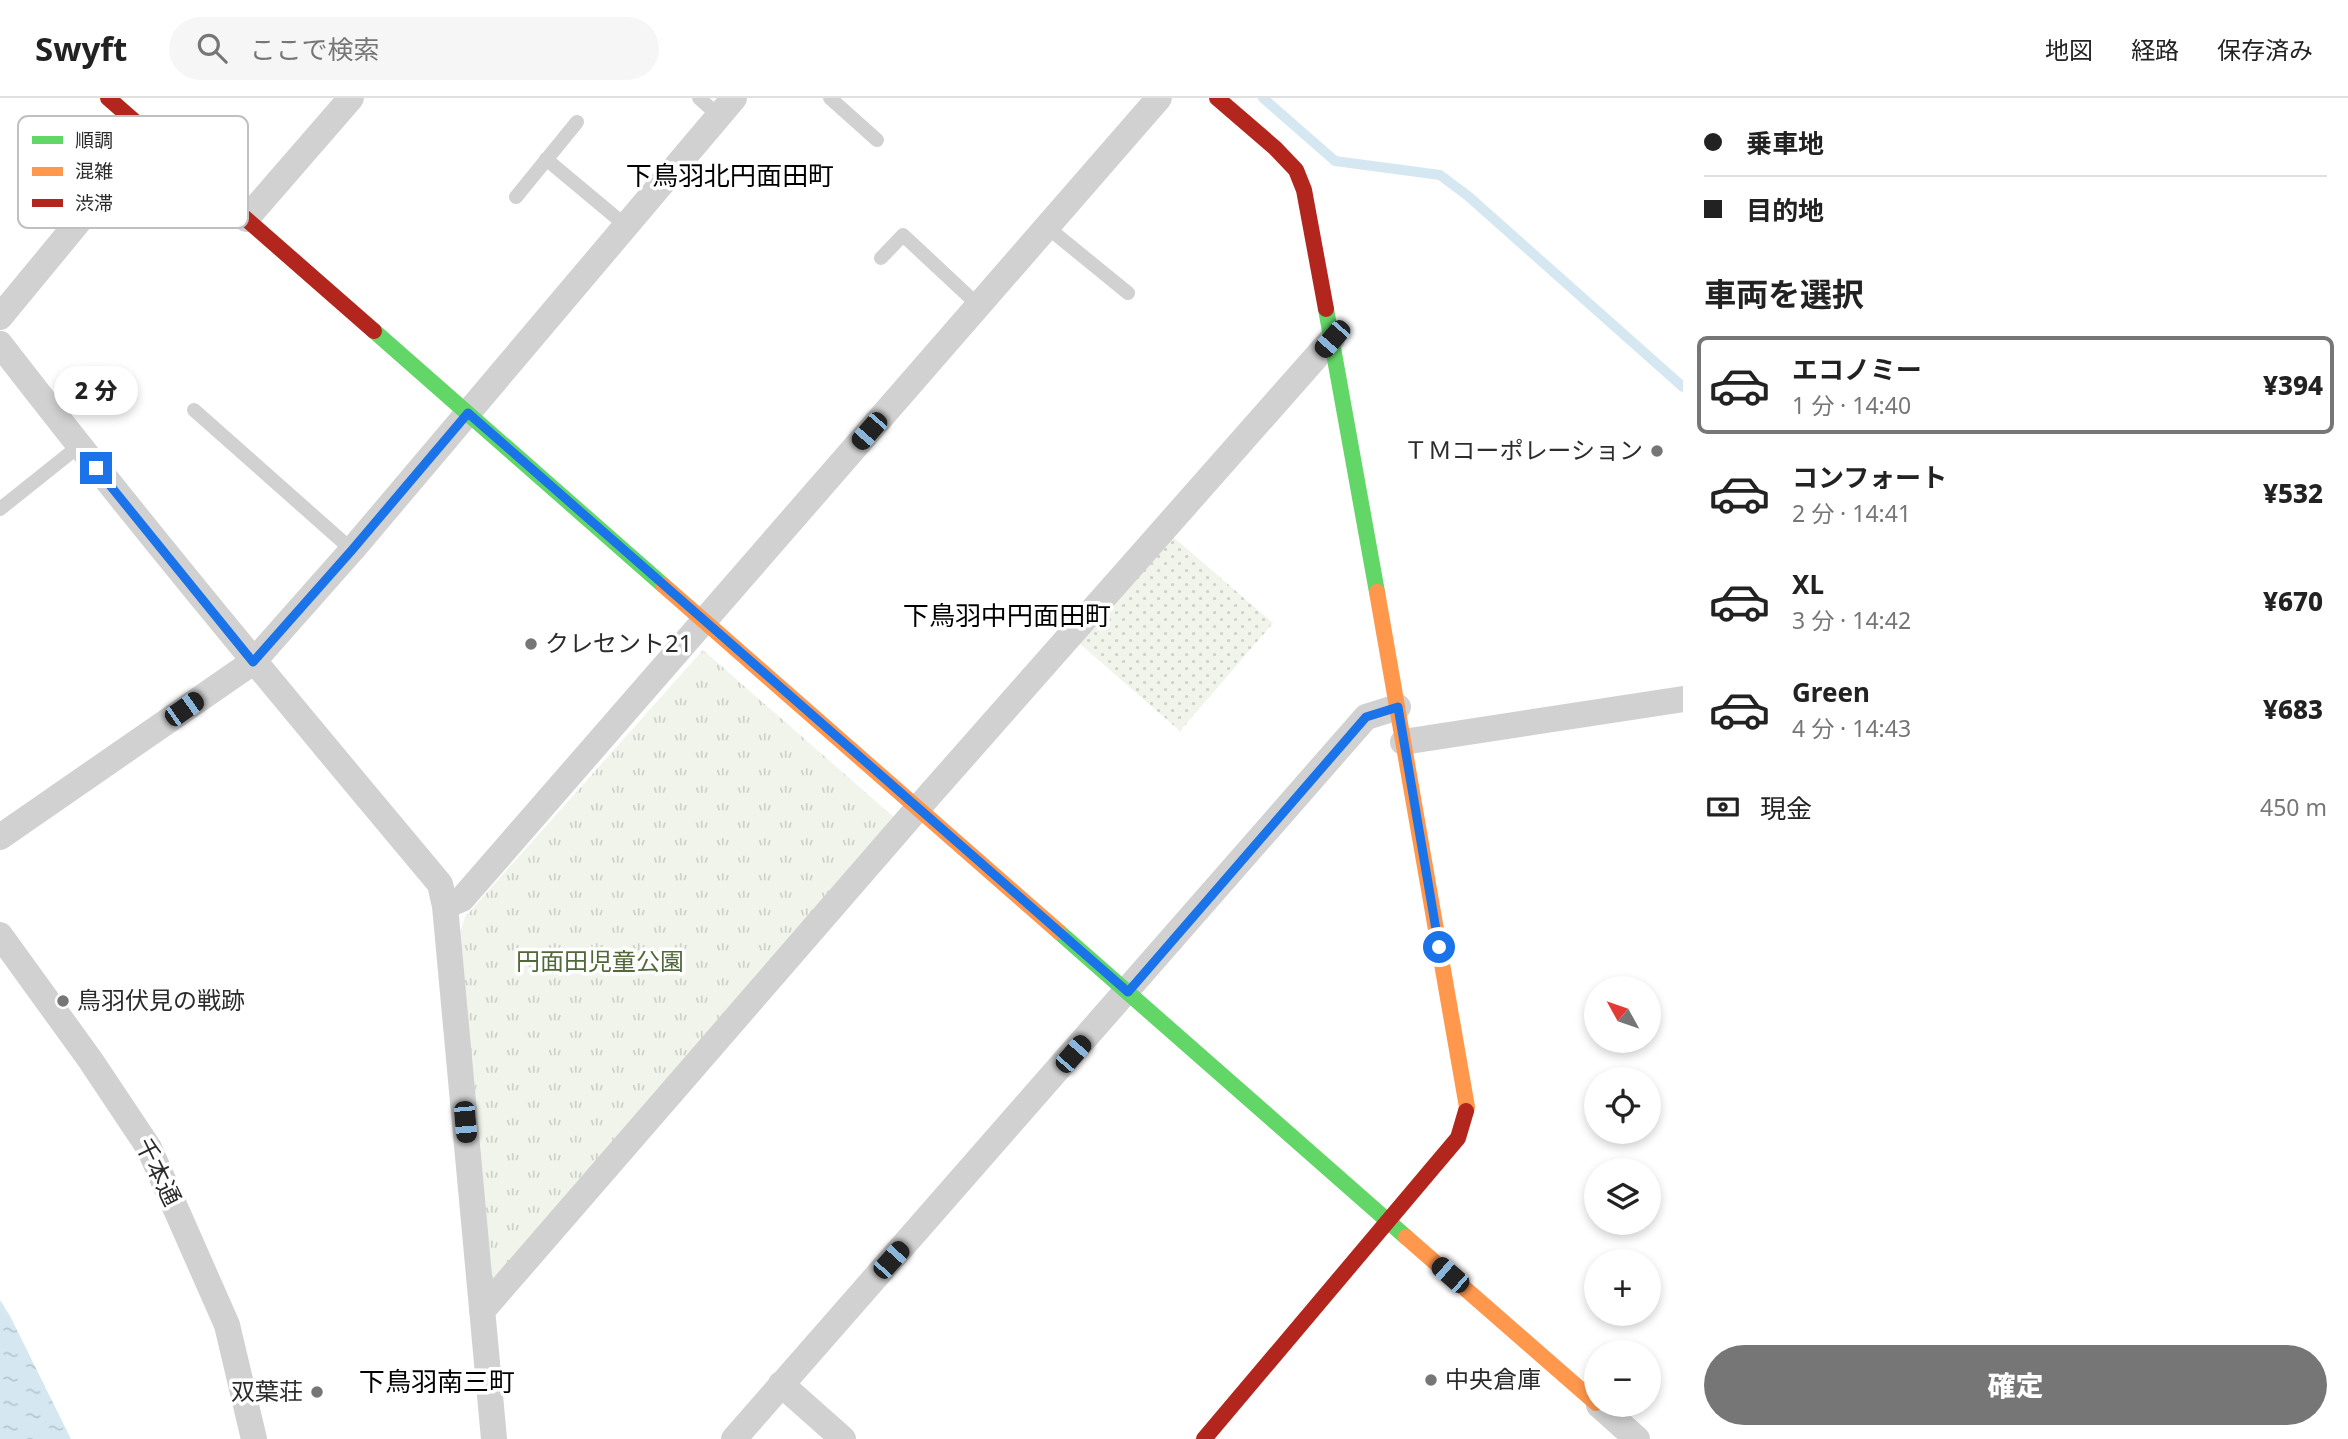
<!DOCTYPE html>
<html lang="ja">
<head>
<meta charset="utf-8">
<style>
	:root { --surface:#fff; --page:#f6f6f6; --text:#222; --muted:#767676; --line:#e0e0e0; --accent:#767676 }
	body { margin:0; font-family:"Noto Sans","Noto Sans JP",sans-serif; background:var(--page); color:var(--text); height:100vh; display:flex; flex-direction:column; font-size:26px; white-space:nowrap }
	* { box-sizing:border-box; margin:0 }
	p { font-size:23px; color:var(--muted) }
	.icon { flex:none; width:38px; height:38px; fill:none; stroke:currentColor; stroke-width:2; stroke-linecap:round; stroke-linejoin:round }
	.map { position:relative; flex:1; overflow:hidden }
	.sheet { display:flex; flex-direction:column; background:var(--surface); width:665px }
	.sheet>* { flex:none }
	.banner { display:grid; align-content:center; height:154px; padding:0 21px; background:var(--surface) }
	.needle { width:46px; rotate:310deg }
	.tools { position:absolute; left:1584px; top:878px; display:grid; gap:14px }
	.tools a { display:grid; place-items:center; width:77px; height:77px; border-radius:50%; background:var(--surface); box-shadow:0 4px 10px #0003; font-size:35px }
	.end { position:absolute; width:32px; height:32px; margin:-16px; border:9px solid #1a73e8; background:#fff; box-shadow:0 0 0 4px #fff }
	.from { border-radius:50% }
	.bubble { position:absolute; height:49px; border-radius:24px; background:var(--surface); box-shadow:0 4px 10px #0003; font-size:23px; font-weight:800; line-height:49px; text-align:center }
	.car { position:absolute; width:21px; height:42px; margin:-21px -10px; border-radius:9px; box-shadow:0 0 5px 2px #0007; background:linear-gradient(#222 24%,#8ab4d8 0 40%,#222 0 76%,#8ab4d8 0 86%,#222 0) }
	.banner b { display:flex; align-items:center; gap:24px; height:66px; font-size:26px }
	.banner b+b { border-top:2px solid var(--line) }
	.banner i { width:18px; height:18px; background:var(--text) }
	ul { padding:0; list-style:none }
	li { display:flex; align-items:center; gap:21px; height:98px; margin:0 14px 10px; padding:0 7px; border:4px solid transparent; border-radius:10px }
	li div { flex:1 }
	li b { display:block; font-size:26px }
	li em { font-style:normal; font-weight:800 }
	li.active { border-color:var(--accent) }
	li>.icon { width:63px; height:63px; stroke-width:1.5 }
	h2 { padding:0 21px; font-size:32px; line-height:84px }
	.pay { display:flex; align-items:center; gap:18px; height:77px; padding:0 21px; font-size:26px }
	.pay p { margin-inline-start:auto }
	.action { display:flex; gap:14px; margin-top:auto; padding:14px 21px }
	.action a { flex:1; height:80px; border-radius:42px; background:var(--accent); color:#fff; font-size:28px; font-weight:800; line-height:80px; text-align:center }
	header { display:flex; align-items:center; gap:42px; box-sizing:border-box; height:98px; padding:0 35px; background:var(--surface); border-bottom:2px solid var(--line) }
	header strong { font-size:33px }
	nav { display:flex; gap:38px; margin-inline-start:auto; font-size:24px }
	.search { width:490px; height:63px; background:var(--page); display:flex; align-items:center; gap:18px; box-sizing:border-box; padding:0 24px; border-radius:38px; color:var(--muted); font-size:26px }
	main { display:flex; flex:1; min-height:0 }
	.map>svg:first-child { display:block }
	.grass { fill:url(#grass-dots) }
	.park { fill:url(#park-tufts) }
	.water { fill:url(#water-ripples) }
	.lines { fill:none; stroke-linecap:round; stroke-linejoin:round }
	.stream { stroke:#d5e8f2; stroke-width:10 }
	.lane { stroke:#d1d1d1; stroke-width:14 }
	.street { stroke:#d1d1d1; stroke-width:26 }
	.fast { stroke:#63d668; stroke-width:16 }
	.slow { stroke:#ff974d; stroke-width:16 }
	.jam { stroke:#b3261e; stroke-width:16 }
	.route { stroke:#1a73e8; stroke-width:9 }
	.poi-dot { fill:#767676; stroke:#fff; stroke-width:2.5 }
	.labels { text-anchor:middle; stroke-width:7; stroke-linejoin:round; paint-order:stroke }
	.poi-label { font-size:24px; fill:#2c2c2c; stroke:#fff; text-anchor:start }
	.park-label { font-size:24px; fill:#516938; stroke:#fff }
	.street-label { font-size:24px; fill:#2c2c2c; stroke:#fff }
	.neighbourhood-label { font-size:26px; fill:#000; stroke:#fff }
	.key { fill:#fff; stroke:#c0c0c0; stroke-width:2 }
	.key-label { font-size:19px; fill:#2c2c2c }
</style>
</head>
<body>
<header>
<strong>Swyft</strong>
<div class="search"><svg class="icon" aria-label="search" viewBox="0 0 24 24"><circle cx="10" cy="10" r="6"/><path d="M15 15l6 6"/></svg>ここで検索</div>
<nav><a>地図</a><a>経路</a><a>保存済み</a></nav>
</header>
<main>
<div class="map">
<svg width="1683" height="1341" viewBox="0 0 1683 1341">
	<defs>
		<pattern id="grass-dots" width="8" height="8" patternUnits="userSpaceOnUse" patternTransform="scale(1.75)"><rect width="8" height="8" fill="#f0f4ea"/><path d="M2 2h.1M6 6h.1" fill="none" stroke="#ced1c9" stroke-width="1.8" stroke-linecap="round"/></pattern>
		<pattern id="park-tufts" width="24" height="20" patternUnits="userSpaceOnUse" patternTransform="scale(1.75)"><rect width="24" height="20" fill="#f0f4ea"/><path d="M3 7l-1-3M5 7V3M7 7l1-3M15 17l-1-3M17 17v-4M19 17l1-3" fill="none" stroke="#ced1c9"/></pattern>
		<pattern id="water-ripples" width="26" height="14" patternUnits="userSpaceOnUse" patternTransform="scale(1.75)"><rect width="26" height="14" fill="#d5e8f2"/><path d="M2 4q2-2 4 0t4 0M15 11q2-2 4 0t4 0" fill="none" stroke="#b7c7d0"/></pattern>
	</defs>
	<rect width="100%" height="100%" fill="#fff"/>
	<path class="grass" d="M 1172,438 L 1273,525 L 1180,633 L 1079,545 Z"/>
	<path class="park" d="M 703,552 L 896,721 L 497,1184 L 486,1179 L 454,851 L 465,819 Z"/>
	<path class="water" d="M 0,1202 L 10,1218 L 71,1341 L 0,1341 Z"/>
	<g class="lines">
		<path class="stream" d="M 1263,0 L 1335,63 L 1440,77 L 1468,98 L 1683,289"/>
		<path class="lane" d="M 699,0 L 719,18
			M 830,0 L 877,42
			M 546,61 L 625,127
			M 516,99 L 577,24
			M 1047,129 L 1128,195
			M 881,160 L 903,137 L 979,208
			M 194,312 L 352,452
			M 0,411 L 79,348"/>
		<path class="street" d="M 246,121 L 351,0
			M 0,219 L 150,37
			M 0,246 C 142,430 291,608 440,786 L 445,808 L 494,1341
			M 1403,644 L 1683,601
			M 0,739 L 253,564 L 352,452 L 734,0
			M 445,808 L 462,801 L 1159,0
			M 0,837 L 91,963 L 149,1050 L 227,1227 L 254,1341
			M 482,1213 L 918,710 L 1332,241
			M 781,1286 L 843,1341
			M 1599,1307 L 1637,1341
			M 734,1341 L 1366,619 L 1398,609"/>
		<path class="fast" d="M 1326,211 L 1377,494
			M 374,233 L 663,487
			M 1059,834 L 1406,1139"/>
		<path class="slow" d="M 663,487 L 1059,834
			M 1377,494 L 1467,1009 L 1466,1013
			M 1406,1139 L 1596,1305"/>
		<path class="jam" d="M 108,0 L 374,233
			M 1217,0 L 1275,50 L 1296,72 L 1304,92 L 1326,211
			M 1204,1341 L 1458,1040 L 1466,1013"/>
	</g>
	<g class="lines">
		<path class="route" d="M 96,370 L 253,564 L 352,452 L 468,315 L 1128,894 L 1366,619 L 1398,609 L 1439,849"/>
	</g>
	<g class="poi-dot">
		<circle cx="1657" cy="353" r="7"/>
		<circle cx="531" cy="546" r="7"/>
		<circle cx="63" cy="903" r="7"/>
		<circle cx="1431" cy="1282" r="7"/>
		<circle cx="317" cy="1294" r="7"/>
	</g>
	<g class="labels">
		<g class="poi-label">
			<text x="1643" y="361" text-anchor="end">ＴＭコーポレーション</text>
			<text x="545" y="554">クレセント21</text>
			<text x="77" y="911">鳥羽伏見の戦跡</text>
			<text x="1445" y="1290">中央倉庫</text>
			<text x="303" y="1302" text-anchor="end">双葉荘</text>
		</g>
		<g class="park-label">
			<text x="600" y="872">円面田児童公園</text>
		</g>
		<g class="street-label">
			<text transform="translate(158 1074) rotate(64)" y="8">千本通</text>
		</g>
		<g class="neighbourhood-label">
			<text x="730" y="87">下鳥羽北円面田町</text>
			<text x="1007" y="527">下鳥羽中円面田町</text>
			<text x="437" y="1293">下鳥羽南三町</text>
		</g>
	</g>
	<rect x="18" y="18" width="230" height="112" rx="10" class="key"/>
	<rect x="32" y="38" width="31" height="8" fill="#63d668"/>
	<rect x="32" y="69" width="31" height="9" fill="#ff974d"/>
	<rect x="32" y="101" width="31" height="8" fill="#b3261e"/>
	<g class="key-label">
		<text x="75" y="49">順調</text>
		<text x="75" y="80">混雑</text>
		<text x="75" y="112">渋滞</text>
	</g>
</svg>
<div class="tools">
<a><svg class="needle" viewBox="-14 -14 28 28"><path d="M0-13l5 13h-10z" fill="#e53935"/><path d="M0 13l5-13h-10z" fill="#767676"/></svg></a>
<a><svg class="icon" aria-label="locate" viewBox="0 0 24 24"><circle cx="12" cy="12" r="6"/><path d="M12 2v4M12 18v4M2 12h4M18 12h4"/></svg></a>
<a><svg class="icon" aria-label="layers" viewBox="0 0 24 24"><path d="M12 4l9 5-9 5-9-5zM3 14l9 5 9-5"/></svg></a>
<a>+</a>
<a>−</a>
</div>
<i class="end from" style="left:1439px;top:849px"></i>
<i class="end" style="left:96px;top:370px"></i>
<div class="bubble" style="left:54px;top:268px;width:84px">2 分</div>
<i class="car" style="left:1332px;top:241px;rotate:221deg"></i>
<i class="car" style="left:869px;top:333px;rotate:221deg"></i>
<i class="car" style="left:184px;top:611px;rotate:55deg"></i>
<i class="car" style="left:1073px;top:956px;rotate:41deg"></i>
<i class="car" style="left:465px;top:1024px;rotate:175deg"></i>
<i class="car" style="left:891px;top:1162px;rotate:42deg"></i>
<i class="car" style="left:1450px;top:1177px;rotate:311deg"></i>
</div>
<section class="sheet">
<div class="banner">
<b><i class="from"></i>乗車地</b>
<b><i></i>目的地</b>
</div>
<h2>車両を選択</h2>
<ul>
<li class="active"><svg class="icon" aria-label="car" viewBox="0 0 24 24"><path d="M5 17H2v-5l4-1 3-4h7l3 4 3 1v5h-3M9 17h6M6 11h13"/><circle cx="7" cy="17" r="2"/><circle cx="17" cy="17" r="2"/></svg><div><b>エコノミー</b><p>1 分 · 14:40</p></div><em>¥394</em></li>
<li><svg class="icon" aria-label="car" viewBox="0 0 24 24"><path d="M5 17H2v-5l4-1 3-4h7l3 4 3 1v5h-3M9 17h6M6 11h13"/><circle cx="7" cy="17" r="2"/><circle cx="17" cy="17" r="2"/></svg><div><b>コンフォート</b><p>2 分 · 14:41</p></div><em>¥532</em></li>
<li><svg class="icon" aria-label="car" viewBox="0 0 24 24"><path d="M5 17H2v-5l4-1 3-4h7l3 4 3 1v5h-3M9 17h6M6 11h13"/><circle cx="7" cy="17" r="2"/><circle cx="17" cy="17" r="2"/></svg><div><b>XL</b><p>3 分 · 14:42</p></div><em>¥670</em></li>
<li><svg class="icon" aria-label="car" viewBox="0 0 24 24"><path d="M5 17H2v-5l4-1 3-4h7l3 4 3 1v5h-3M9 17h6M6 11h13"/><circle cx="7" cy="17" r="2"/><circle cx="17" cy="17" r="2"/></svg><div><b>Green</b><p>4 分 · 14:43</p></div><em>¥683</em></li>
</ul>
<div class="pay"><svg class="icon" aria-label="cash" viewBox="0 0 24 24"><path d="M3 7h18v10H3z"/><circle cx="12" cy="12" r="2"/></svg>現金<p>450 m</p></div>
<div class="action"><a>確定</a></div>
</section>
</main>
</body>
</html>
